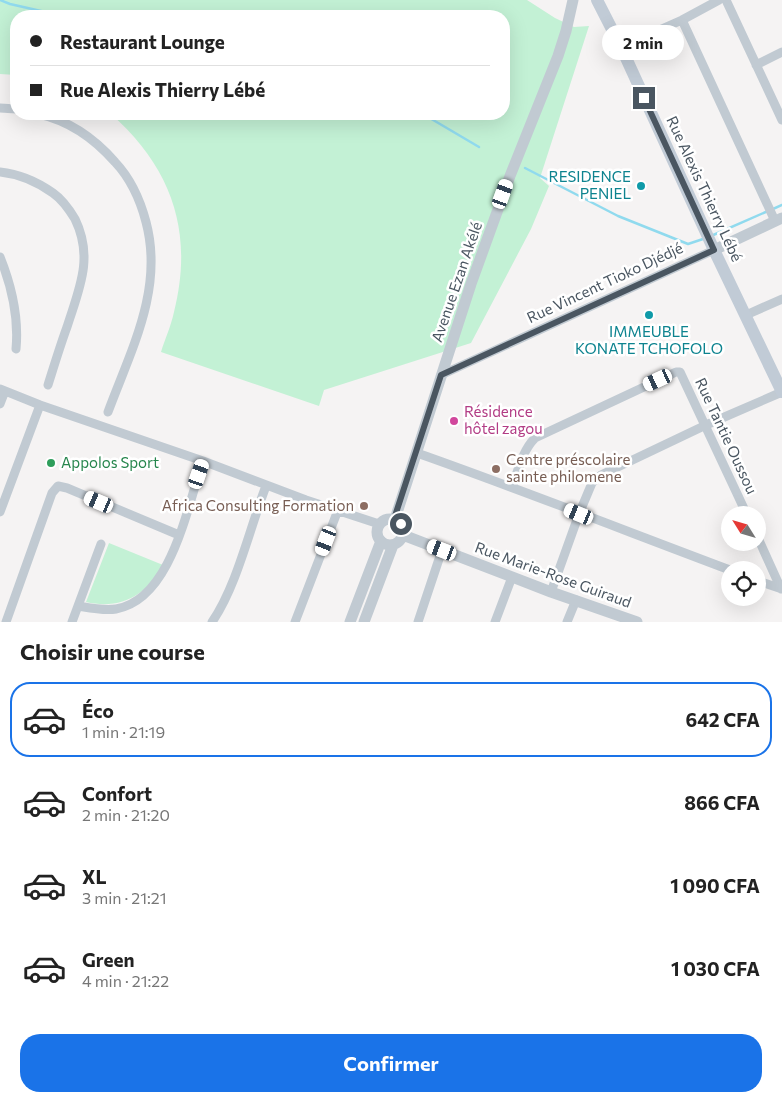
<!DOCTYPE html>
<html lang="fr">
<head>
<meta charset="utf-8">
<style>
	:root { --surface:#fff; --page:#f2f2f2; --text:#222; --muted:#767676; --line:#e0e0e0; --accent:#1a73e8 }
	body { margin:0; font-family:Commissioner,sans-serif; background:var(--page); color:var(--text); height:100vh; display:flex; flex-direction:column; font-size:19px; white-space:nowrap }
	* { box-sizing:border-box; margin:0 }
	p { font-size:16px; color:var(--muted) }
	.icon { flex:none; width:28px; height:28px; fill:none; stroke:currentColor; stroke-width:2; stroke-linecap:round; stroke-linejoin:round }
	.map { position:relative; height:622px; overflow:hidden }
	.drawer { display:flex; flex-direction:column; background:var(--surface); flex:1 }
	.drawer>* { flex:none }
	.top-card { position:absolute; left:10px; top:10px; width:500px; height:110px; border-radius:20px; box-shadow:0 5px 20px #0002; display:grid; align-content:center; height:110px; padding:0 20px; background:var(--surface) }
	.needle { width:32px; rotate:307deg }
	.buttons { position:absolute; left:721px; top:506px; display:grid; gap:10px }
	.buttons a { display:grid; place-items:center; width:45px; height:45px; border-radius:50%; background:var(--surface); box-shadow:0 5px 20px #0002; font-size:25px }
	.end { position:absolute; width:22px; height:22px; margin:-11px; border:6px solid #4a5661; background:#fff; box-shadow:0 0 0 2px #fff }
	.from { border-radius:50% }
	.bubble { position:absolute; height:35px; border-radius:18px; background:var(--surface); box-shadow:0 5px 20px #0002; font-size:16px; font-weight:700; line-height:35px; text-align:center }
	.car { position:absolute; width:15px; height:30px; margin:-15px -8px; border-radius:6px; box-shadow:0 0 4px 1px #0007; background:linear-gradient(#fff 24%,#345 0 40%,#fff 0 76%,#345 0 86%,#fff 0) }
	.top-card b { display:flex; align-items:center; gap:18px; height:48px; font-size:19px }
	.top-card b+b { border-top:1px solid var(--line) }
	.top-card i { width:12px; height:12px; background:var(--text) }
	ul { padding:0; list-style:none }
	li { display:flex; align-items:center; gap:15px; height:75px; margin:0 10px 8px; padding:0 10px; border:2px solid transparent; border-radius:20px }
	li div { flex:1 }
	li b { display:block; font-size:19px }
	li em { font-style:normal; font-weight:700 }
	li.active { border-color:var(--accent) }
	li>.icon { width:45px; height:45px; stroke-width:1.5 }
	h2 { padding:0 20px; font-size:22px; line-height:60px }
	.cta { display:flex; gap:10px; margin-top:auto; padding:10px 20px }
	.cta a { flex:1; height:58px; border-radius:20px; background:var(--accent); color:#fff; font-size:20px; font-weight:700; line-height:58px; text-align:center }
	.map>svg:first-child { display:block }
	.green { fill:#c3f1d5 }
	.lines { fill:none; stroke-linecap:round; stroke-linejoin:round }
	.stream { stroke:#90daee; stroke-width:2.5 }
	.minor { stroke:#c1cad2; stroke-width:9 }
	.tertiary { stroke:#c1cad2; stroke-width:11 }
	.secondary { stroke:#c1cbd6; stroke-width:12 }
	.route { stroke:#4a5661; stroke-width:6 }
	.culture-dot { fill:#0f9aa8; stroke:#fff; stroke-width:2 }
	.hotel-dot { fill:#d1479c; stroke:#fff; stroke-width:2 }
	.leisure-dot { fill:#2e9e5b; stroke:#fff; stroke-width:2 }
	.education-dot { fill:#8d6e63; stroke:#fff; stroke-width:2 }
	.labels { text-anchor:middle; stroke-width:5; stroke-linejoin:round; paint-order:stroke }
	.culture-label { font-size:15px; fill:#0d838f; stroke:#fff; text-anchor:end }
	.street-label { font-size:15px; fill:#4a5661; stroke:#fff }
	.hotel-label { font-size:15px; fill:#b23c85; stroke:#fff; text-anchor:start }
	.education-label { font-size:15px; fill:#785e54; stroke:#fff; text-anchor:start }
	.leisure-label { font-size:15px; fill:#27864d; stroke:#fff; text-anchor:start }
</style>
</head>
<body>
<div class="map">
<svg width="782" height="622" viewBox="0 0 782 622">
	<rect width="100%" height="100%" fill="#f5f3f3"/>
	<path class="green" d="M 0,0 L 527,0 L 555,18 L 574,27 L 589,26 L 540,178 L 549,186 L 531,229 L 471,343 L 324,390 L 319,406 L 161,352 C 165,339 171,326 174,312 C 194,232 172,168 111,114 L 504,114 L 504,16 L 16,16 L 16,75 L 0,74 Z
		M 109,543 L 163,565 C 147,595 121,610 86,602 Z"/>
	<g class="lines">
		<path class="stream" d="M 0,0 L 10,4 L 63,16
			M 331,114 L 341,117 L 352,114
			M 423,114 L 479,147
			M 525,168 L 618,216 L 688,244 L 703,239
			M 773,209 L 782,205
			M 711,236 L 768,211"/>
		<path class="minor" d="M 726,0 L 782,120
			M 682,20 L 775,221
			M 621,47 L 682,20 L 719,0
			M 756,65 L 782,52
			M 0,108 L 16,109
			M 39,114 C 70,121 94,138 115,162 C 131,179 140,199 146,222 C 164,289 131,350 108,412
			M 0,172 C 20,174 36,181 53,193 C 63,200 69,209 75,219 C 94,258 79,289 67,327 C 60,346 54,366 48,385
			M 0,257 C 12,287 19,317 16,349
			M 746,315 L 782,299
			M 441,375 L 714,250
			M 0,389 L 40,405 L 203,461 L 306,500 L 379,524
			M 0,404 L 5,391
			M 417,453 C 522,490 626,531 730,570
			M 512,487 C 518,471 522,451 535,438 L 676,372 L 680,372 L 747,515
			M 0,512 L 40,405
			M 758,538 L 781,589
			M 758,581 L 782,589
			M 551,592 L 579,514 L 592,483 L 601,475 L 706,425 L 782,392
			M 78,606 C 90,608 104,611 116,609 C 172,599 187,506 203,461
			M 6,622 L 52,493 L 58,486 L 67,488 L 179,535
			M 72,622 L 101,544
			M 212,622 C 237,586 250,527 266,486
			M 295,622 L 338,510
			M 418,622 L 442,550
			M 495,622 L 512,577
			M 567,622 L 576,600"/>
		<path class="tertiary" d="M 714,250 L 782,218
			M377 532a13 13 0 1 1 26 0a13 13 0 1 1-26 0Z
			M 395,519 L 471,284 L 510,176 L 558,56 L 566,31 L 573,0
			M 403,535 L 551,592 L 637,622
			M 350,622 L 381,541
			M 364,622 L 393,545"/>
		<path class="secondary" d="M 597,0 L 621,47 L 714,250 L 782,392"/>
	</g>
	<g class="lines">
		<path class="route" d="M 401,524 L 394,519 L 441,375 L 714,250 L 644,98"/>
	</g>
	<g class="culture-dot">
		<circle cx="641" cy="186" r="5"/>
		<circle cx="649" cy="315" r="5"/>
	</g>
	<circle class="hotel-dot" cx="454" cy="421" r="5"/>
	<circle class="leisure-dot" cx="51" cy="463" r="5"/>
	<g class="education-dot">
		<circle cx="496" cy="469" r="5"/>
		<circle cx="364" cy="506" r="5"/>
	</g>
	<g class="labels">
		<g class="culture-label">
			<text x="631" y="182">RESIDENCE<tspan x="631" dy="17">PENIEL</tspan></text>
			<text x="649" y="337" text-anchor="middle">IMMEUBLE<tspan x="649" dy="17">KONATE TCHOFOLO</tspan></text>
		</g>
		<g class="street-label">
			<text transform="translate(704 189) rotate(65)" y="5">Rue Alexis Thierry Lébé</text>
			<text transform="translate(457 282) rotate(-71)" y="5">Avenue Ezan Akélé</text>
			<text transform="translate(605 283) rotate(-25)" y="5">Rue Vincent Tioko Djédjé</text>
			<text transform="translate(726 436) rotate(65)" y="5">Rue Tantie Oussou</text>
			<text transform="translate(553 575) rotate(20)" y="5">Rue Marie-Rose Guiraud</text>
		</g>
		<g class="hotel-label">
			<text x="464" y="417">Résidence<tspan x="464" dy="17">hôtel zagou</tspan></text>
		</g>
		<g class="education-label">
			<text x="506" y="465">Centre préscolaire<tspan x="506" dy="17">sainte philomene</tspan></text>
			<text x="354" y="511" text-anchor="end">Africa Consulting Formation</text>
		</g>
		<g class="leisure-label">
			<text x="61" y="468">Appolos Sport</text>
		</g>
	</g>
</svg>
<div class="buttons">
<a><svg class="needle" viewBox="-14 -14 28 28"><path d="M0-13l5 13h-10z" fill="#e53935"/><path d="M0 13l5-13h-10z" fill="#767676"/></svg></a>
<a><svg class="icon" aria-label="locate" viewBox="0 0 24 24"><circle cx="12" cy="12" r="6"/><path d="M12 2v4M12 18v4M2 12h4M18 12h4"/></svg></a>
</div>
<i class="end from" style="left:401px;top:524px"></i>
<i class="end" style="left:644px;top:98px"></i>
<div class="bubble" style="left:602px;top:25px;width:82px">2 min</div>
<i class="car" style="left:503px;top:194px;rotate:20deg"></i>
<i class="car" style="left:658px;top:380px;rotate:245deg"></i>
<i class="car" style="left:199px;top:474px;rotate:19deg"></i>
<i class="car" style="left:99px;top:502px;rotate:293deg"></i>
<i class="car" style="left:579px;top:514px;rotate:292deg"></i>
<i class="car" style="left:326px;top:541px;rotate:201deg"></i>
<i class="car" style="left:442px;top:550px;rotate:291deg"></i>
<div class="top-card">
<b><i class="from"></i>Restaurant Lounge</b>
<b><i></i>Rue Alexis Thierry Lébé</b>
</div>
</div>
<section class="drawer">
<h2>Choisir une course</h2>
<ul>
<li class="active"><svg class="icon" aria-label="car" viewBox="0 0 24 24"><path d="M5 17H2v-5l4-1 3-4h7l3 4 3 1v5h-3M9 17h6M6 11h13"/><circle cx="7" cy="17" r="2"/><circle cx="17" cy="17" r="2"/></svg><div><b>Éco</b><p>1 min · 21:19</p></div><em>642 CFA</em></li>
<li><svg class="icon" aria-label="car" viewBox="0 0 24 24"><path d="M5 17H2v-5l4-1 3-4h7l3 4 3 1v5h-3M9 17h6M6 11h13"/><circle cx="7" cy="17" r="2"/><circle cx="17" cy="17" r="2"/></svg><div><b>Confort</b><p>2 min · 21:20</p></div><em>866 CFA</em></li>
<li><svg class="icon" aria-label="car" viewBox="0 0 24 24"><path d="M5 17H2v-5l4-1 3-4h7l3 4 3 1v5h-3M9 17h6M6 11h13"/><circle cx="7" cy="17" r="2"/><circle cx="17" cy="17" r="2"/></svg><div><b>XL</b><p>3 min · 21:21</p></div><em>1 090 CFA</em></li>
<li><svg class="icon" aria-label="car" viewBox="0 0 24 24"><path d="M5 17H2v-5l4-1 3-4h7l3 4 3 1v5h-3M9 17h6M6 11h13"/><circle cx="7" cy="17" r="2"/><circle cx="17" cy="17" r="2"/></svg><div><b>Green</b><p>4 min · 21:22</p></div><em>1 030 CFA</em></li>
</ul>
<div class="cta"><a>Confirmer</a></div>
</section>
</body>
</html>
